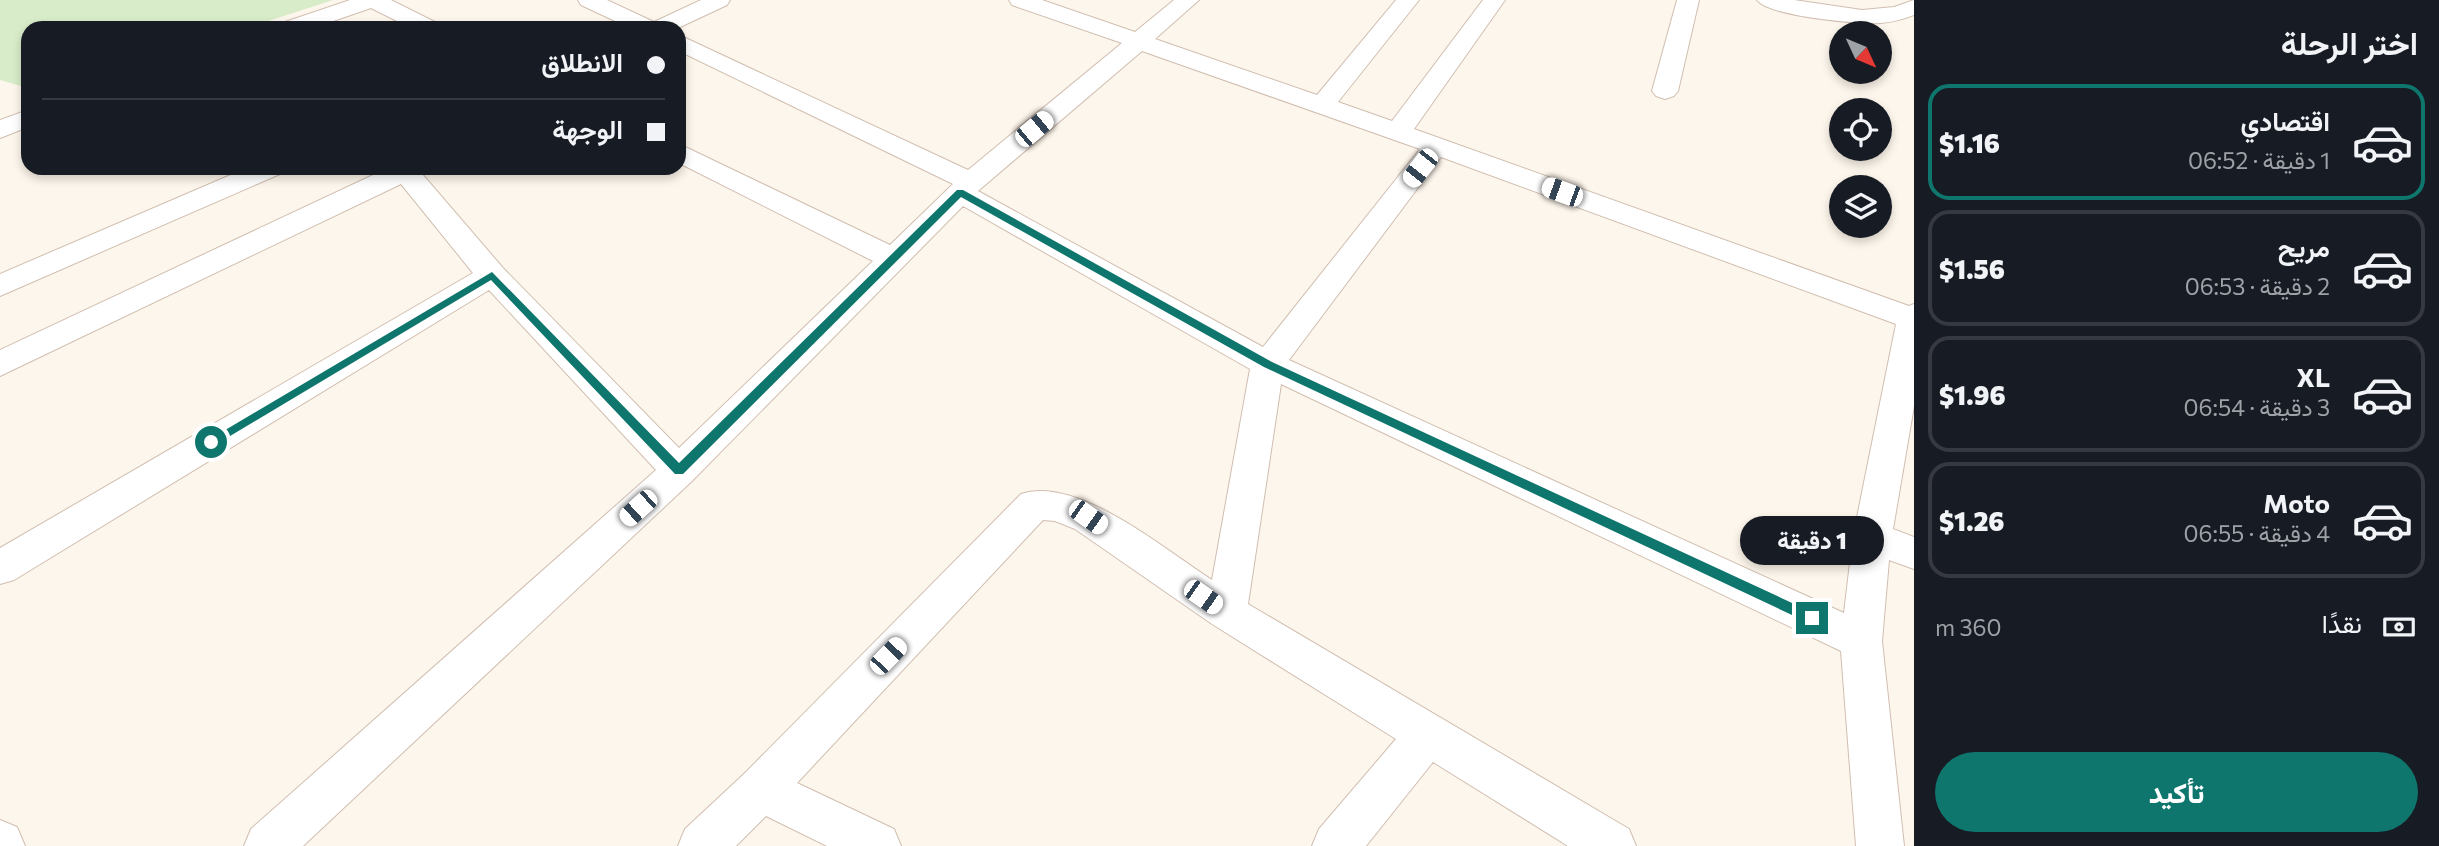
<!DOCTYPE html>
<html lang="ar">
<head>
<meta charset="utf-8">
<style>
	:root { --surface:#171b24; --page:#20242c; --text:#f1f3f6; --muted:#9ea1a6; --line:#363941; --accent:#0f766e }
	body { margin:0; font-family:Commissioner,Vazirmatn,sans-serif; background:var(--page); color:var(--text); direction:rtl; height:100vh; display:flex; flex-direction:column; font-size:26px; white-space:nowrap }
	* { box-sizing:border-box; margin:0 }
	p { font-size:23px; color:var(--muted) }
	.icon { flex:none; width:38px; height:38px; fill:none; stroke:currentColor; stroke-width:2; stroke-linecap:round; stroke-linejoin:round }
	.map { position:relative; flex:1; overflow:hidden; direction:ltr }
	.drawer { display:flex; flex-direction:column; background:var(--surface); width:525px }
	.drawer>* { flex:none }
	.hud { position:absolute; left:21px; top:21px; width:665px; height:154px; border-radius:21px; box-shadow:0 4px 10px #0003; direction:rtl; display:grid; align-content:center; height:154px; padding:0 21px; background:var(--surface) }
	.needle { width:46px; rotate:134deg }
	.buttons { position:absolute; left:1829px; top:21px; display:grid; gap:14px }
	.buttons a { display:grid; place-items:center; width:63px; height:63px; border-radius:50%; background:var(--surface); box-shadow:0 4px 10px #0003; font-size:35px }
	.end { position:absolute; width:32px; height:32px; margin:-16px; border:9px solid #0f766e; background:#fff; box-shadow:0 0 0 4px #fff }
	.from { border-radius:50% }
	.bubble { position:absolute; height:49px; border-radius:24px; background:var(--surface); box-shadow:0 4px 10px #0003; font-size:23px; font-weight:800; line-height:49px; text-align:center; direction:rtl }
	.car { position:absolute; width:21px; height:42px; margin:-21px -10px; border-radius:9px; box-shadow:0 0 5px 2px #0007; background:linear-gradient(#fff 24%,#345 0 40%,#fff 0 76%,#345 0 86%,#fff 0) }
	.hud b { display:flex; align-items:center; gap:24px; height:66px; font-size:26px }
	.hud b+b { border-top:2px solid var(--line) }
	.hud i { width:18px; height:18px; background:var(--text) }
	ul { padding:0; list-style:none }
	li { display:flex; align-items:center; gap:21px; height:116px; margin:0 14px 10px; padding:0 7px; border:4px solid var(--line); border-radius:21px }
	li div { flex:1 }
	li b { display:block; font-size:26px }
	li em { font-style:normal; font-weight:800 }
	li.selected { border-color:var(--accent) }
	li>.icon { width:63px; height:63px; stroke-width:1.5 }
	h2 { padding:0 21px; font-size:32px; line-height:84px }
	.pay { display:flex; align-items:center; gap:18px; height:77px; padding:0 21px; font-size:26px }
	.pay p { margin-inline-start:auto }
	.button { display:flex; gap:14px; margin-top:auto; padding:14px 21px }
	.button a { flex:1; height:80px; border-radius:42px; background:var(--accent); color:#fff; font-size:28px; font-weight:800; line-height:80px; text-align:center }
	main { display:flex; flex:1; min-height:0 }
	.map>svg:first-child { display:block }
	.green { fill:#d8ecc9 }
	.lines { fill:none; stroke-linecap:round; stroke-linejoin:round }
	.minor-casing { stroke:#d1beb0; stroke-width:2 }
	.minor { fill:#fff; fill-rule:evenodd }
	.route { fill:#0f766e }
</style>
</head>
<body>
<main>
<section class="drawer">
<h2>اختر الرحلة</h2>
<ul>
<li class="selected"><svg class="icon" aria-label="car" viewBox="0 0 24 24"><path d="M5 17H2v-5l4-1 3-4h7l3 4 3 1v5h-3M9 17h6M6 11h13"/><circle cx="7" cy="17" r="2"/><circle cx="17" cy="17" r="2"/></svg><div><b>اقتصادي</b><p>1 دقيقة · 06:52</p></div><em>$1.16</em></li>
<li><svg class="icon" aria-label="car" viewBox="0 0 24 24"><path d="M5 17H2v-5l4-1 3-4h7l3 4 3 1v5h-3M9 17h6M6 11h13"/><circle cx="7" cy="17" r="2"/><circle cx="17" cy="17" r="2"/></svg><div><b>مريح</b><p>2 دقيقة · 06:53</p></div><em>$1.56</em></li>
<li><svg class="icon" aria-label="car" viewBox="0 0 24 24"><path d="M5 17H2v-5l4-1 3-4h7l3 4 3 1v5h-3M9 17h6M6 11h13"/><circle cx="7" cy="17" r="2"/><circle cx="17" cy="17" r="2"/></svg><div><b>XL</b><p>3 دقيقة · 06:54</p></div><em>$1.96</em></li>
<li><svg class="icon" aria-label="car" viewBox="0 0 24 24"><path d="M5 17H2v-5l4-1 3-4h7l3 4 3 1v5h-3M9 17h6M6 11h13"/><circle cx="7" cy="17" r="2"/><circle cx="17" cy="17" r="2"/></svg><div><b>Moto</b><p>4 دقيقة · 06:55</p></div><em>$1.26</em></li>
</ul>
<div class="pay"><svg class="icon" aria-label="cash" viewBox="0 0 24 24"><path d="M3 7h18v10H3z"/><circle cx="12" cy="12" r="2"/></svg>نقدًا<p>360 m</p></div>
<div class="button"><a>تأكيد</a></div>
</section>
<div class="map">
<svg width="1914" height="846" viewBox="0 0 1914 846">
	<rect width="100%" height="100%" fill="#fdf6ec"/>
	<path class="green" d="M 0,0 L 333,0 L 247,28 L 28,28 L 28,88 L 0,80 Z"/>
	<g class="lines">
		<g class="minor-casing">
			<path id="minor" d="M 350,0 L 391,0 L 437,23 L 441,28 L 411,28 L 371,8 L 313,28 L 278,28 L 282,23 Z
				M 578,0 L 607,0 L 654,22 L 701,0 L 730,0 L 727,5 L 678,28 L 630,28 L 581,5 Z
				M 1009,0 L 1042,0 L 1135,32 L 1174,0 L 1199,0 L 1155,39 L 1317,95 L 1396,0 L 1419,0 L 1338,102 L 1392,121 L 1483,0 L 1505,0 L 1414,129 L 1909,306 L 1914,304 L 1914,406 L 1893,529 L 1914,537 L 1914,569 L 1889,560 L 1882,641 L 1904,846 L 1856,846 L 1841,651 L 1281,384 L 1248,604 L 1629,829 L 1636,846 L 1568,846 L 1433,762 L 1366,846 L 1312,846 L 1319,829 L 1396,739 L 1212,624 L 1075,529 L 1055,521 L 1043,520 L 797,783 L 894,829 L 901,846 L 827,846 L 766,816 L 736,846 L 678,846 L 685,829 L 745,773 L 1021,494 C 1077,475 1165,550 1212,580 L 1250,369 L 963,206 L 692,481 L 303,846 L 244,846 L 251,829 L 656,470 L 489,290 L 14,580 L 0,584 L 0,548 L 473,273 L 401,184 L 0,376 L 0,350 L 388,168 L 417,168 L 503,268 L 679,448 L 873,261 L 679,163 L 679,144 L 890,245 L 953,184 L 679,51 L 679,35 L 968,170 L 1122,43 L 1012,5 ZM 1142,51 L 1420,149 L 1263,347 L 978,191 ZM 1441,157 L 1896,324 L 1853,537 L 1844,613 L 1289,360 Z
				M 1677,0 L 1699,0 L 1678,91 L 1674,96 L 1665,99 L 1656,96 L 1652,91 Z
				M 1757,0 L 1794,0 L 1862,10 L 1894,7 L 1914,0 L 1914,15 C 1904,19 1892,22 1881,23 C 1860,25 1768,16 1757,0 Z
				M 28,110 L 28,127 L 0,138 L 0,120 Z
				M 247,168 L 284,168 L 280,174 L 0,296 L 0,274 Z
				M 0,820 L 17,827 L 25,846 L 0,846 Z"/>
		</g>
		<use href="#minor" class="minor"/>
	</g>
	<path class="route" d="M 957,190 L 963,190 L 1272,362 L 1816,614 L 1816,622 L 1807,622 L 1264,367 L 961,197 L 683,474 L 675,474 L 491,280 L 215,445 L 207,445 L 205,442 L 492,272 L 679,463 Z"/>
</svg>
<div class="buttons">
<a><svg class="needle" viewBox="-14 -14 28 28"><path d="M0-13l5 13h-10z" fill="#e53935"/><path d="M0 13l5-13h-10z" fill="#9ea1a6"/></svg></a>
<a><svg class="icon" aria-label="locate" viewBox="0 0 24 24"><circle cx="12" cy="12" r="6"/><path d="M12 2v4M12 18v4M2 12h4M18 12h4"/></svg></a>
<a><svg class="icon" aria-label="layers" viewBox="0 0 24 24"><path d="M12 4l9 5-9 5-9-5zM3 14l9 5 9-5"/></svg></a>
</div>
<i class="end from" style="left:211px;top:442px"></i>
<i class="end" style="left:1812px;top:618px"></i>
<div class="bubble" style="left:1740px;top:516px;width:144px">1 دقيقة</div>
<i class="car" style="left:1034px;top:129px;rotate:50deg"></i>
<i class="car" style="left:1420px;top:168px;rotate:218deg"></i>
<i class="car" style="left:1562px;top:192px;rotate:290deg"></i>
<i class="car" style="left:638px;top:508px;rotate:228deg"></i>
<i class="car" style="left:1088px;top:517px;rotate:125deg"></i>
<i class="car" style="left:1203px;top:597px;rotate:125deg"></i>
<i class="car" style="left:888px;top:656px;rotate:44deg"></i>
<div class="hud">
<b><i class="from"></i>الانطلاق</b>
<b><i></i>الوجهة</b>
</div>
</div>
</main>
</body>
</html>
